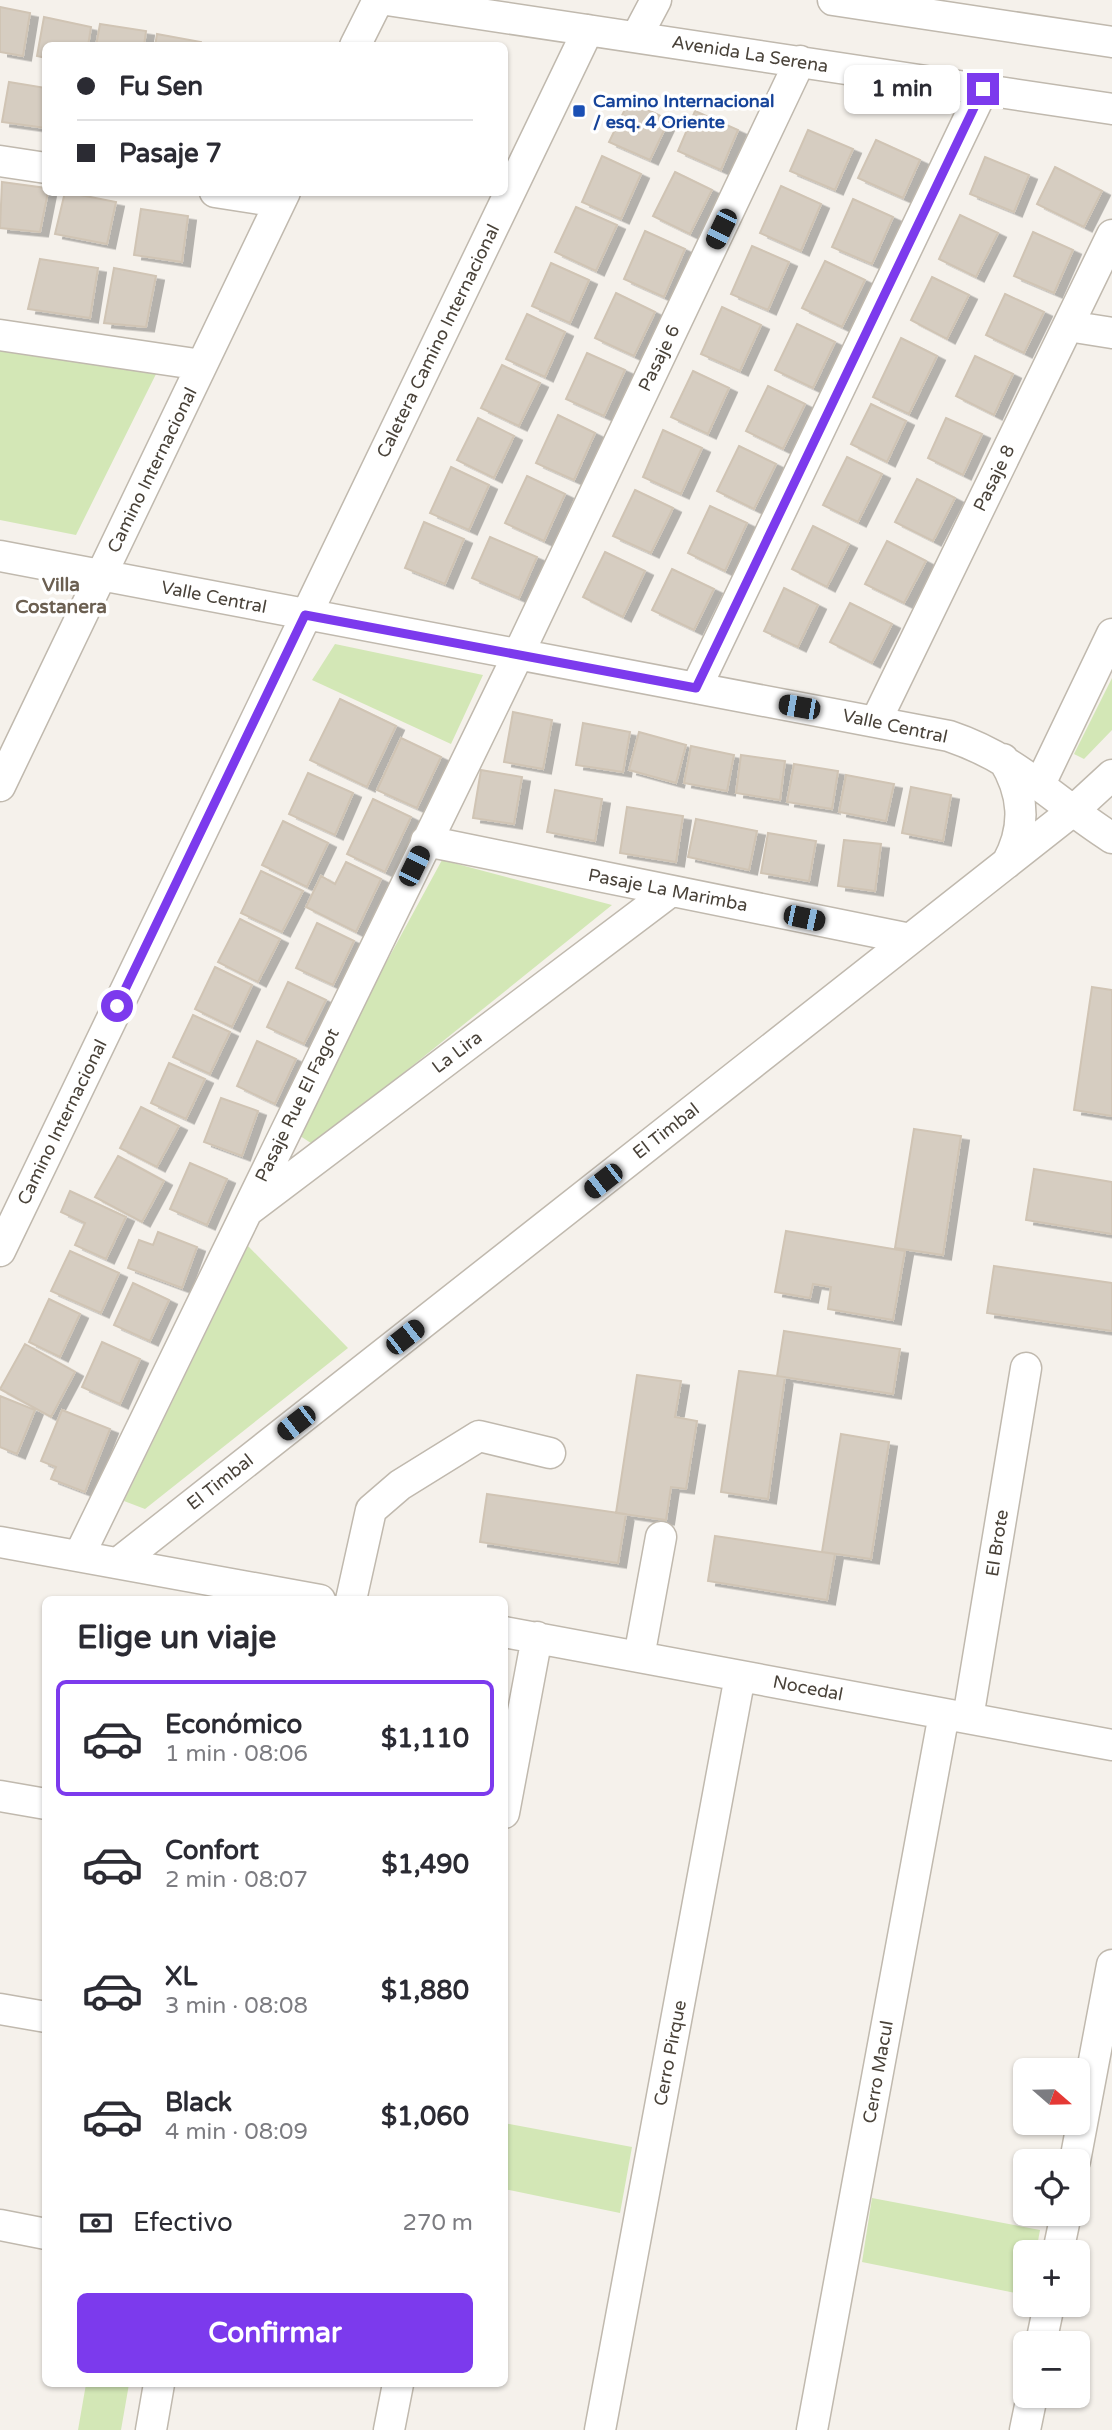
<!DOCTYPE html>
<html lang="es">
<head>
<meta charset="utf-8">
<style>
	:root { --surface:#fff; --page:#f2f2f3; --text:#2b2b33; --muted:#7c7c81; --line:#e1e1e2; --accent:#7c3aed }
	body { margin:0; font-family:"Varela Round",sans-serif; background:var(--page); color:var(--text); height:100vh; display:flex; flex-direction:column; font-size:26px; white-space:nowrap }
	* { box-sizing:border-box; margin:0 }
	p { font-size:23px; color:var(--muted) }
	.icon { flex:none; width:38px; height:38px; fill:none; stroke:currentColor; stroke-width:2; stroke-linecap:round; stroke-linejoin:round }
	.map { position:relative; flex:1; overflow:hidden }
	.panel { position:absolute; left:42px; top:1596px; width:466px; height:791px; display:flex; flex-direction:column; background:var(--surface); border-radius:10px; box-shadow:0 2px 5px #0004 }
	.panel>* { flex:none }
	.hud { position:absolute; left:42px; top:42px; width:466px; height:154px; border-radius:10px; box-shadow:0 2px 5px #0004; display:grid; align-content:center; height:154px; padding:0 35px; background:var(--surface) }
	.needle { width:46px; rotate:110deg }
	.buttons { position:absolute; left:1013px; top:2058px; display:grid; gap:14px }
	.buttons a { display:grid; place-items:center; width:77px; height:77px; border-radius:10px; background:var(--surface); box-shadow:0 2px 5px #0004; font-size:35px }
	.end { position:absolute; width:32px; height:32px; margin:-16px; border:9px solid #7c3aed; background:#fff; box-shadow:0 0 0 4px #fff }
	.from { border-radius:50% }
	.bubble { position:absolute; height:49px; border-radius:10px; background:var(--surface); box-shadow:0 2px 5px #0004; font-size:23px; font-weight:800; line-height:49px; text-align:center }
	.car { position:absolute; width:21px; height:42px; margin:-21px -10px; border-radius:9px; box-shadow:0 0 5px 2px #0007; background:linear-gradient(#222 24%,#8ab4d8 0 40%,#222 0 76%,#8ab4d8 0 86%,#222 0) }
	.hud b { display:flex; align-items:center; gap:24px; height:66px; font-size:26px }
	.hud b+b { border-top:2px solid var(--line) }
	.hud i { width:18px; height:18px; background:var(--text) }
	ul { padding:0; list-style:none }
	li { display:flex; align-items:center; gap:21px; height:116px; margin:0 14px 10px; padding:0 21px; border:4px solid transparent; border-radius:10px }
	li div { flex:1 }
	li b { display:block; font-size:26px }
	li em { font-style:normal; font-weight:800 }
	li.current { border-color:var(--accent) }
	li>.icon { width:63px; height:63px; stroke-width:1.5 }
	h2 { padding:0 35px; font-size:32px; line-height:84px }
	.pay { display:flex; align-items:center; gap:18px; height:77px; padding:0 35px; font-size:26px }
	.pay p { margin-inline-start:auto }
	.cta { display:flex; gap:14px; margin-top:auto; padding:14px 35px }
	.cta a { flex:1; height:80px; border-radius:10px; background:var(--accent); color:#fff; font-size:28px; font-weight:800; line-height:80px; text-align:center }
	.map>svg:first-child { display:block }
	.green { fill:#d3e7b6 }
	.building { fill:#d6cdc1; stroke:#d0c4b4; stroke-width:2; filter:url(#shadow) }
	.lines { fill:none; stroke-linecap:round; stroke-linejoin:round }
	.minor-casing { stroke:#c0b9ae; stroke-width:33 }
	.minor { stroke:#fff; stroke-width:30 }
	.route { stroke:#7c3aed; stroke-width:9 }
	.transit-dot { fill:#1a4fb4; stroke:#fff; stroke-width:2.5 }
	.labels { text-anchor:middle; stroke-width:7; stroke-linejoin:round; paint-order:stroke }
	.street-label { font-size:18px; fill:#494239; stroke:#fff }
	.transit-label { font-size:18px; font-weight:bold; fill:#164399; stroke:#fff; text-anchor:start }
	.neighbourhood-label { font-size:19px; font-weight:bold; fill:#6b5f51; stroke:#fff }
</style>
</head>
<body>
<div class="map">
<svg width="1112" height="2430" viewBox="0 0 1112 2430">
	<defs>
		<filter id="shadow"><feDropShadow dx="8" dy="4.5" stdDeviation="0" flood-color="#0004"/></filter>
	</defs>
	<rect width="100%" height="100%" fill="#f5f1eb"/>
	<path class="green" d="M 0,348 L 159,368 L 76,535 L 0,520 Z
		M 335,644 L 483,675 L 451,744 L 312,680 Z
		M 1112,678 L 1112,730 L 1084,759 L 1074,754 Z
		M 442,860 L 612,905 L 314,1145 L 294,1132 Z
		M 248,1246 L 348,1348 L 145,1509 L 124,1501 Z
		M 504,2123 L 632,2147 L 620,2213 L 504,2189 Z
		M 872,2198 L 1040,2230 L 1036,2252 L 1026,2252 L 1025,2295 L 862,2262 Z
		M 86,2384 L 129,2384 L 121,2430 L 78,2430 Z"/>
	<path class="building" d="M 0,7 L 30,13 L 23,56 L 0,52 Z
		M 44,17 L 91,27 L 88,46 L 46,46 L 46,58 L 37,56 Z
		M 100,24 L 146,31 L 144,46 L 96,46 Z
		M 157,34 L 201,42 L 201,46 L 155,46 Z
		M 9,82 L 46,88 L 46,128 L 2,122 Z
		M 629,101 L 669,120 L 650,160 L 609,142 Z
		M 695,111 L 738,130 L 721,170 L 678,151 Z
		M 808,130 L 853,149 L 835,190 L 790,171 Z
		M 876,140 L 920,160 L 903,198 L 858,178 Z
		M 602,156 L 641,174 L 621,219 L 582,202 Z
		M 985,157 L 1029,175 L 1014,212 L 970,194 Z
		M 1055,167 L 1102,191 L 1084,227 L 1037,204 Z
		M 675,172 L 712,190 L 690,234 L 653,216 Z
		M 2,182 L 46,188 L 48,192 L 40,232 L 0,228 Z
		M 781,186 L 821,204 L 801,251 L 760,233 Z
		M 65,192 L 116,202 L 107,244 L 55,234 Z
		M 853,199 L 893,217 L 872,264 L 832,247 Z
		M 576,207 L 617,225 L 596,271 L 555,252 Z
		M 141,209 L 188,216 L 182,262 L 134,255 Z
		M 960,215 L 998,233 L 976,277 L 939,259 Z
		M 645,231 L 685,249 L 664,297 L 624,279 Z
		M 1033,232 L 1073,250 L 1054,293 L 1014,276 Z
		M 752,246 L 789,262 L 768,310 L 731,294 Z
		M 40,259 L 98,268 L 90,318 L 28,309 Z
		M 825,261 L 865,280 L 842,327 L 802,308 Z
		M 551,263 L 589,280 L 570,323 L 532,306 Z
		M 114,268 L 156,276 L 146,327 L 104,323 Z
		M 932,277 L 969,295 L 947,339 L 911,320 Z
		M 616,293 L 655,312 L 634,356 L 595,338 Z
		M 1005,294 L 1044,312 L 1024,353 L 986,335 Z
		M 722,307 L 761,325 L 740,371 L 701,354 Z
		M 527,314 L 565,332 L 545,377 L 506,359 Z
		M 797,324 L 835,342 L 813,388 L 775,370 Z
		M 901,338 L 937,356 L 909,414 L 873,397 Z
		M 587,353 L 625,370 L 604,416 L 566,399 Z
		M 975,356 L 1013,374 L 994,415 L 956,396 Z
		M 502,365 L 540,383 L 519,426 L 481,408 Z
		M 693,371 L 729,388 L 708,434 L 671,417 Z
		M 768,386 L 805,404 L 783,449 L 746,431 Z
		M 871,404 L 906,421 L 887,462 L 851,444 Z
		M 558,415 L 595,433 L 574,480 L 536,463 Z
		M 478,418 L 514,436 L 494,478 L 457,460 Z
		M 946,418 L 982,434 L 963,475 L 928,458 Z
		M 663,430 L 702,448 L 681,494 L 643,477 Z
		M 739,446 L 776,464 L 754,509 L 717,491 Z
		M 847,457 L 882,474 L 858,522 L 823,505 Z
		M 451,467 L 489,485 L 469,530 L 430,513 Z
		M 527,476 L 565,494 L 544,541 L 505,523 Z
		M 917,479 L 955,498 L 933,541 L 895,522 Z
		M 635,490 L 673,508 L 651,553 L 613,536 Z
		M 710,506 L 747,523 L 725,571 L 688,553 Z
		M 424,522 L 464,539 L 445,584 L 405,568 Z
		M 813,526 L 849,544 L 827,587 L 792,569 Z
		M 490,537 L 537,557 L 519,598 L 472,578 Z
		M 887,541 L 926,561 L 904,603 L 865,584 Z
		M 605,552 L 645,571 L 623,617 L 583,597 Z
		M 672,569 L 714,589 L 694,630 L 652,610 Z
		M 784,588 L 818,605 L 798,647 L 764,631 Z
		M 850,603 L 892,624 L 872,663 L 830,642 Z
		M 340,699 L 396,726 L 367,787 L 310,760 Z
		M 513,712 L 552,720 L 543,769 L 504,762 Z
		M 583,723 L 630,732 L 623,772 L 576,765 Z
		M 639,732 L 686,745 L 676,783 L 629,770 Z
		M 401,738 L 441,757 L 417,808 L 377,790 Z
		M 691,746 L 734,755 L 727,791 L 684,783 Z
		M 741,755 L 785,761 L 780,800 L 736,793 Z
		M 794,764 L 838,771 L 832,809 L 787,802 Z
		M 481,770 L 522,777 L 514,824 L 473,818 Z
		M 308,773 L 353,793 L 335,835 L 289,814 Z
		M 846,775 L 894,784 L 886,821 L 839,812 Z
		M 911,787 L 951,795 L 943,841 L 902,833 Z
		M 555,790 L 602,799 L 595,841 L 547,832 Z
		M 373,799 L 411,817 L 385,872 L 347,854 Z
		M 627,807 L 683,816 L 676,862 L 620,853 Z
		M 696,819 L 757,831 L 749,870 L 688,857 Z
		M 283,821 L 328,843 L 307,887 L 262,865 Z
		M 768,833 L 816,841 L 809,881 L 761,873 Z
		M 844,840 L 881,844 L 875,891 L 838,886 Z
		M 346,862 L 381,879 L 356,932 L 306,907 L 321,876 L 335,884 Z
		M 261,871 L 303,891 L 282,932 L 241,913 Z
		M 240,919 L 280,939 L 258,982 L 218,962 Z
		M 317,923 L 354,941 L 333,985 L 296,968 Z
		M 215,967 L 252,985 L 232,1027 L 195,1009 Z
		M 288,982 L 326,1000 L 304,1044 L 267,1027 Z
		M 1092,987 L 1112,990 L 1112,1116 L 1074,1110 Z
		M 193,1015 L 230,1032 L 210,1074 L 173,1057 Z
		M 257,1041 L 296,1059 L 275,1104 L 237,1086 Z
		M 169,1063 L 205,1079 L 186,1119 L 151,1103 Z
		M 221,1098 L 258,1111 L 242,1156 L 204,1142 Z
		M 141,1107 L 179,1126 L 157,1167 L 120,1148 Z
		M 914,1129 L 961,1136 L 943,1255 L 895,1248 Z
		M 118,1156 L 164,1181 L 142,1222 L 95,1197 Z
		M 190,1163 L 227,1179 L 207,1225 L 170,1209 Z
		M 1034,1169 L 1112,1182 L 1112,1234 L 1026,1220 Z
		M 70,1191 L 126,1217 L 106,1259 L 75,1245 L 85,1223 L 61,1212 Z
		M 786,1231 L 905,1251 L 893,1320 L 828,1309 L 831,1287 L 813,1284 L 810,1298 L 775,1292 Z
		M 158,1232 L 197,1247 L 182,1288 L 128,1268 L 139,1240 L 153,1245 Z
		M 70,1251 L 119,1273 L 101,1313 L 51,1291 Z
		M 994,1266 L 1112,1283 L 1112,1331 L 987,1313 Z
		M 133,1283 L 169,1300 L 150,1341 L 114,1325 Z
		M 49,1299 L 80,1314 L 60,1357 L 29,1342 Z
		M 784,1331 L 900,1349 L 893,1394 L 777,1376 Z
		M 102,1342 L 140,1359 L 120,1404 L 82,1387 Z
		M 25,1344 L 75,1372 L 51,1417 L 0,1389 Z
		M 739,1371 L 785,1377 L 768,1499 L 721,1492 Z
		M 637,1375 L 681,1381 L 675,1417 L 697,1421 L 686,1489 L 671,1487 L 666,1520 L 616,1513 Z
		M 0,1396 L 35,1410 L 17,1454 L 0,1447 Z
		M 62,1410 L 110,1429 L 85,1492 L 51,1479 L 56,1467 L 41,1461 Z
		M 841,1434 L 889,1442 L 871,1559 L 822,1552 Z
		M 487,1494 L 626,1514 L 618,1563 L 480,1542 Z
		M 715,1536 L 835,1554 L 827,1600 L 708,1581 Z"/>
	<g class="lines">
		<g class="minor-casing">
			<path id="minor" d="M 387,0 L 1112,109
				M 833,0 L 1112,42
				M 637,36 L 656,0
				M 355,46 L 378,0
				M 0,161 L 46,168
				M 215,192 L 280,202
				M 1068,326 L 1112,333
				M 0,335 L 202,365
				M 0,556 L 949,736 C 1020,760 1052,800 1112,838
				M 696,688 L 983,89
				M 876,721 L 1112,235
				M 1003,759 C 1024,793 1027,827 1007,863
				M 1040,784 L 1112,634
				M 0,786 L 285,192
				M 426,841 L 910,939
				M 250,1209 L 671,891
				M 0,1251 L 588,30
				M 0,1542 L 320,1600
				M 79,1556 L 518,655 L 800,61
				M 118,1563 L 1074,810 L 1112,775
				M 351,1600 L 371,1510 L 400,1485 L 479,1436 L 550,1453
				M 504,1632 L 1112,1745
				M 639,1657 L 661,1537
				M 968,1718 L 1026,1368
				M 0,1796 L 46,1804
				M 504,1813 L 537,1637
				M 0,2009 L 46,2017
				M 1075,2161 L 1112,1965
				M 0,2225 L 46,2234
				M 1058,2252 L 1066,2214
				M 1041,2343 L 1049,2305
				M 151,2430 L 159,2384
				M 389,2430 L 398,2384
				M 600,2430 L 740,1676
				M 812,2430 L 944,1714
				M 1025,2430 L 1032,2396"/>
		</g>
		<use href="#minor" class="minor"/>
	</g>
	<g class="lines">
		<path class="route" d="M 117,1006 L 305,615 L 696,688 L 983,89"/>
	</g>
	<rect class="transit-dot" x="572" y="104" width="14" height="14" rx="3.5"/>
	<g class="labels">
		<g class="street-label">
			<text transform="translate(750 54) rotate(9)" y="6">Avenida La Serena</text>
			<text transform="translate(438 341) rotate(-64)" y="6">Caletera Camino Internacional</text>
			<text transform="translate(659 358) rotate(-64)" y="6">Pasaje 6</text>
			<text transform="translate(152 470) rotate(-64)" y="6">Camino Internacional</text>
			<text transform="translate(994 478) rotate(-64)" y="6">Pasaje 8</text>
			<text transform="translate(214 597) rotate(11)" y="6">Valle Central</text>
			<text transform="translate(895 726) rotate(12)" y="6">Valle Central</text>
			<text transform="translate(668 890) rotate(11)" y="6">Pasaje La Marimba</text>
			<text transform="translate(457 1052) rotate(-37)" y="6">La Lira</text>
			<text transform="translate(297 1105) rotate(-64)" y="6">Pasaje Rue El Fagot</text>
			<text transform="translate(62 1122) rotate(-64)" y="6">Camino Internacional</text>
			<text transform="translate(666 1131) rotate(-38)" y="6">El Timbal</text>
			<text transform="translate(220 1482) rotate(-38)" y="6">El Timbal</text>
			<text transform="translate(997 1543) rotate(-81)" y="6">El Brote</text>
			<text transform="translate(808 1688) rotate(11)" y="6">Nocedal</text>
			<text transform="translate(670 2053) rotate(-79)" y="6">Cerro Pirque</text>
			<text transform="translate(878 2072) rotate(-80)" y="6">Cerro Macul</text>
		</g>
		<g class="transit-label">
			<text x="593" y="107">Camino Internacional<tspan x="593" dy="21">/ esq. 4 Oriente</tspan></text>
		</g>
		<g class="neighbourhood-label">
			<text x="61" y="591">Villa<tspan x="61" dy="22">Costanera</tspan></text>
		</g>
	</g>
</svg>
<div class="buttons">
<a><svg class="needle" viewBox="-14 -14 28 28"><path d="M0-13l5 13h-10z" fill="#e53935"/><path d="M0 13l5-13h-10z" fill="#7c7c81"/></svg></a>
<a><svg class="icon" aria-label="locate" viewBox="0 0 24 24"><circle cx="12" cy="12" r="6"/><path d="M12 2v4M12 18v4M2 12h4M18 12h4"/></svg></a>
<a>+</a>
<a>−</a>
</div>
<i class="end from" style="left:117px;top:1006px"></i>
<i class="end" style="left:983px;top:89px"></i>
<div class="bubble" style="left:844px;top:65px;width:116px">1 min</div>
<i class="car" style="left:721px;top:229px;rotate:206deg"></i>
<i class="car" style="left:799px;top:707px;rotate:280deg"></i>
<i class="car" style="left:414px;top:866px;rotate:26deg"></i>
<i class="car" style="left:804px;top:918px;rotate:102deg"></i>
<i class="car" style="left:603px;top:1181px;rotate:232deg"></i>
<i class="car" style="left:405px;top:1337px;rotate:52deg"></i>
<i class="car" style="left:296px;top:1423px;rotate:232deg"></i>
<div class="hud">
<b><i class="from"></i>Fu Sen</b>
<b><i></i>Pasaje 7</b>
</div>
<section class="panel">
<h2>Elige un viaje</h2>
<ul>
<li class="current"><svg class="icon" aria-label="car" viewBox="0 0 24 24"><path d="M5 17H2v-5l4-1 3-4h7l3 4 3 1v5h-3M9 17h6M6 11h13"/><circle cx="7" cy="17" r="2"/><circle cx="17" cy="17" r="2"/></svg><div><b>Económico</b><p>1 min · 08:06</p></div><em>$1,110</em></li>
<li><svg class="icon" aria-label="car" viewBox="0 0 24 24"><path d="M5 17H2v-5l4-1 3-4h7l3 4 3 1v5h-3M9 17h6M6 11h13"/><circle cx="7" cy="17" r="2"/><circle cx="17" cy="17" r="2"/></svg><div><b>Confort</b><p>2 min · 08:07</p></div><em>$1,490</em></li>
<li><svg class="icon" aria-label="car" viewBox="0 0 24 24"><path d="M5 17H2v-5l4-1 3-4h7l3 4 3 1v5h-3M9 17h6M6 11h13"/><circle cx="7" cy="17" r="2"/><circle cx="17" cy="17" r="2"/></svg><div><b>XL</b><p>3 min · 08:08</p></div><em>$1,880</em></li>
<li><svg class="icon" aria-label="car" viewBox="0 0 24 24"><path d="M5 17H2v-5l4-1 3-4h7l3 4 3 1v5h-3M9 17h6M6 11h13"/><circle cx="7" cy="17" r="2"/><circle cx="17" cy="17" r="2"/></svg><div><b>Black</b><p>4 min · 08:09</p></div><em>$1,060</em></li>
</ul>
<div class="pay"><svg class="icon" aria-label="cash" viewBox="0 0 24 24"><path d="M3 7h18v10H3z"/><circle cx="12" cy="12" r="2"/></svg>Efectivo<p>270 m</p></div>
<div class="cta"><a>Confirmar</a></div>
</section>
</div>
</body>
</html>
